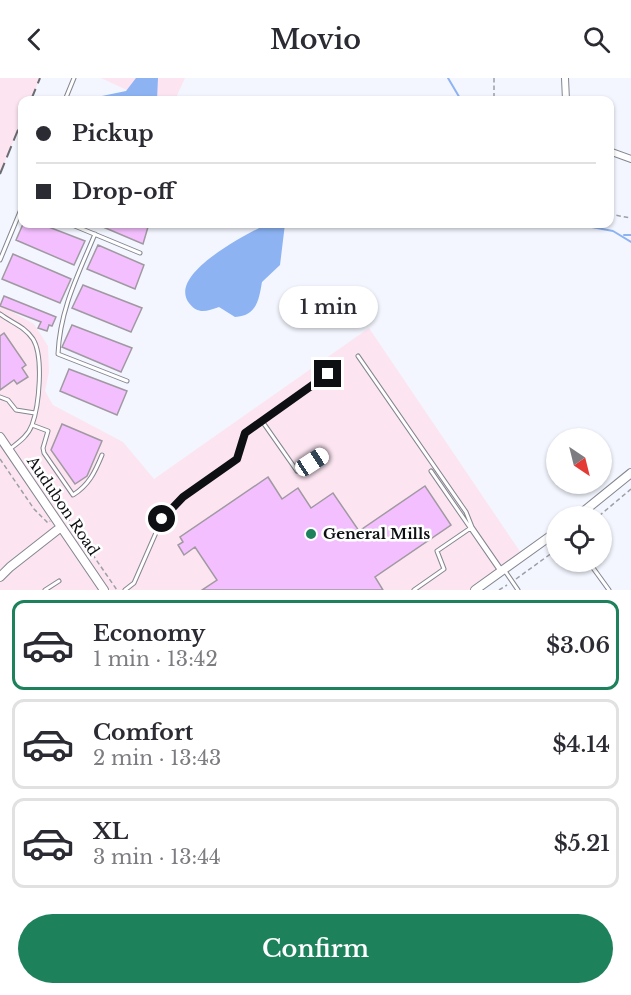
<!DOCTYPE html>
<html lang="en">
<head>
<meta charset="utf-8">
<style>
	:root { --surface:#fff; --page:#f7f7f7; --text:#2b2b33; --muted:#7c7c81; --line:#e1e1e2; --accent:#1d815b }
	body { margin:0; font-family:"Libre Baskerville",serif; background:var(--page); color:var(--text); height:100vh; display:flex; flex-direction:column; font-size:22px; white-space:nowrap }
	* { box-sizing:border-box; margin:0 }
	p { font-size:20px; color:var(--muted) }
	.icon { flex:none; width:33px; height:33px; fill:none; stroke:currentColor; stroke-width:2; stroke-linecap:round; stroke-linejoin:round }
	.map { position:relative; height:512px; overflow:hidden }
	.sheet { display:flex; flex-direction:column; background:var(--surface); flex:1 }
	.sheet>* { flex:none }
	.top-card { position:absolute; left:18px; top:18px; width:596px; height:132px; border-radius:12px; box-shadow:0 2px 4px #0004; display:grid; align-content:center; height:132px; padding:0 18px; background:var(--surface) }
	.needle { width:39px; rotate:145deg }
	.controls { position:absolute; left:546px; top:350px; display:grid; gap:12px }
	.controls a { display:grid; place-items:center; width:66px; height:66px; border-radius:50%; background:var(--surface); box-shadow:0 2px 4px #0004; font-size:30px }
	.end { position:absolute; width:27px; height:27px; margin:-14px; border:8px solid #0e0f13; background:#fff; box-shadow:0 0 0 3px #fff }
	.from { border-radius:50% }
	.bubble { position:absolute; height:42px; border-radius:21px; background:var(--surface); box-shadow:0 2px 4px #0004; font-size:20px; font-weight:600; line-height:42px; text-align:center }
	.car { position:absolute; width:18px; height:36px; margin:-18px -9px; border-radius:8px; box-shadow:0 0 4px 2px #0007; background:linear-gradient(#fff 24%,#345 0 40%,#fff 0 76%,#345 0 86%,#fff 0) }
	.top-card b { display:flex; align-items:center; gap:21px; height:57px; font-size:22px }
	.top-card b+b { border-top:2px solid var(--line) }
	.top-card i { width:15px; height:15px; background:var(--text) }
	ul { padding:10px 0 0; list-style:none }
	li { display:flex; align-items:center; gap:18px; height:90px; margin:0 12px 9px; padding:0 6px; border:3px solid var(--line); border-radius:12px }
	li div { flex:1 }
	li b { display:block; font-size:22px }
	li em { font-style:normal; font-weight:600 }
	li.current { border-color:var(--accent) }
	li>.icon { width:54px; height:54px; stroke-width:1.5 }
	.cta { display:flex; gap:12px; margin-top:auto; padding:12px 18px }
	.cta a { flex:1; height:69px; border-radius:36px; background:var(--accent); color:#fff; font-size:24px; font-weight:600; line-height:69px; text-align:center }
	header { display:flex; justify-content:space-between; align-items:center; height:78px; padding:0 18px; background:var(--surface); font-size:27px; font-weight:600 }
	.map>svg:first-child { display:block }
	.industrial { fill:#fce5f1 }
	.water { fill:#8db3f3 }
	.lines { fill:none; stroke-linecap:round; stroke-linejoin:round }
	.stream { stroke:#8db3f3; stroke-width:2 }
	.building { fill:#f3bffe; stroke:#a099a1; stroke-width:1.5 }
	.service-casing { stroke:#83868f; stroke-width:5 }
	.minor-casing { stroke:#83868f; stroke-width:8 }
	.tertiary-casing { stroke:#83868f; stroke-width:10 }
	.path { stroke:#9d9fa6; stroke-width:1.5; stroke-dasharray:4.5 3; stroke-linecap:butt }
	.service { stroke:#fff; stroke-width:3 }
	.minor { stroke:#fff; stroke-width:6 }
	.tertiary { stroke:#fff; stroke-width:8 }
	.rail { stroke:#6c6d73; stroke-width:2; stroke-dasharray:12 6; stroke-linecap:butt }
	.route { stroke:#0e0f13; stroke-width:8 }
	.poi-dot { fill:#1d815b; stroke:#fff; stroke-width:2 }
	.labels { text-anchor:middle; stroke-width:5; stroke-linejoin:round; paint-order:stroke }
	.street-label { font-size:15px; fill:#0e0f13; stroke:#fff }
	.poi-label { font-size:15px; font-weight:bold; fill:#0e0f13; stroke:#fff; text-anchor:start }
</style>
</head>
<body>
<header><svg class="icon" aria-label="back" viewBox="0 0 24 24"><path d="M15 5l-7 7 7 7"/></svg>Movio<svg class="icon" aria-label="search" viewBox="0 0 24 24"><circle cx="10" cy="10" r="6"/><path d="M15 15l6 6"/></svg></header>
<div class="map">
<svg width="631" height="512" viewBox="0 0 631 512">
	<rect width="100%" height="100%" fill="#f3f6fe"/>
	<path class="industrial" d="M 0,0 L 40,0 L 31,22 L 22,22 L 22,42 L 0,96 Z
		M 101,0 L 185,0 L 175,22 L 148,22 Z
		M 0,227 L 34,246 L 48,268 L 49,294 L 45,313 L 53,327 L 123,364 L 154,401 L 369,250 L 523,478 L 474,512 L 0,512 Z"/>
	<path class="water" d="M 136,0 L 158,0 L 157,22 L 95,22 L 97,19 L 126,13 Z
		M 267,146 L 285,146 L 280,187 L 262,204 C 259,221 257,238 235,239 L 219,229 C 207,233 198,237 189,225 C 167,196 247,156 267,146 Z"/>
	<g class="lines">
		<path class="stream" d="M 448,0 L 461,22
			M 576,146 L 613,153 L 631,164
			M 624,157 L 631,157"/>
	</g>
	<path class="building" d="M 23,146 L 41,146 L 85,163 L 74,187 L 16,162 Z
		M 96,146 L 139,146 L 148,149 L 143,166 Z
		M 98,167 L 144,187 L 135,211 L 87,191 Z
		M 13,176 L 71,201 L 60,225 L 2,201 Z
		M 83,207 L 142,230 L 131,254 L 72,230 Z
		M 4,218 L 56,239 L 52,248 L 49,247 L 47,253 L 38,250 L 41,244 L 0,228 Z
		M 72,247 L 132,270 L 121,294 L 62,269 Z
		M 4,255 L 26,287 L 22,290 L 28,299 L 17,306 L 14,302 L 0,312 L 0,258 Z
		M 69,291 L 127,313 L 117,337 L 60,313 Z
		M 62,346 L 102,363 L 87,398 L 75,406 L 51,372 Z
		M 268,399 L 282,421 L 298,410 L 311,430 L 333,415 L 359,453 L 425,408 L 451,447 L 375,499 L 383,512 L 202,512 L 217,502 L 195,469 L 184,477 L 178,467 L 183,464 L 180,459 Z"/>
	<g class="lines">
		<g class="service-casing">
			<path id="service" d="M 65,22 L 74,0
				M 70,146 L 140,175
				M 95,156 C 78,197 60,231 58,276 L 127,303
				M 0,182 L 22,129
				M 0,236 C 12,245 24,248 33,261 C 44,279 39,328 32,347 C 28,358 19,364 10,371
				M 358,278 L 466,434 L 472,449
				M 0,319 L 8,322 L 16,332 L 35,335
				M 262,343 L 297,393 L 324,375
				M 32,347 L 48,353 L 43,370 L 44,375 L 73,417 C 89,407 95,394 102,377
				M 431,393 L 500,493
				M 588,483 L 609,512
				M 505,493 L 518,512
				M 45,512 L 59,503
				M 125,512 L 134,505 L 162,441 L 183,419 L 237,381 L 245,355 L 328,296
				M 414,512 L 444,491 L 437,473 L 472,449 L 501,491"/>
		</g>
		<g class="minor-casing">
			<path id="minor" d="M 565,0 L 566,22
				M 609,73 L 631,81"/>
		</g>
		<g class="tertiary-casing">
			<path id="tertiary" d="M 0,359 L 104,512
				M 578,438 L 631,395
				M 0,499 L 10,489 L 61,449
				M 475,512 L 556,454"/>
		</g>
		<path class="path" d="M 494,0 L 494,22
			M 609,136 L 631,140
			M 0,381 L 34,431 L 48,445 L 50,443
			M 61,435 L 66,438 L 117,512
			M 599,438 L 631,411
			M 516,501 L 556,472
			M 499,512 L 507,507"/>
		<use href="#service" class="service"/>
		<use href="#minor" class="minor"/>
		<use href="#tertiary" class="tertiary"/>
		<path class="rail" d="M 31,22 L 40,0
			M 0,96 L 22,42"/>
	</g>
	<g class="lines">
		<path class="route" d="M 162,441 L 183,419 L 237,381 L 245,355 L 328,296"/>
	</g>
	<circle class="poi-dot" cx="311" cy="456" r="6"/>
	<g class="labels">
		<g class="street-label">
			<text transform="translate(63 428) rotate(56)" y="5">Audubon Road</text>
		</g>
		<g class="poi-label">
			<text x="323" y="461">General Mills</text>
		</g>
	</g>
</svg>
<div class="controls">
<a><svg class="needle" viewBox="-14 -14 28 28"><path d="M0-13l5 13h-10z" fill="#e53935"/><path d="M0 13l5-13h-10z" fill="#7c7c81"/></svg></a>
<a><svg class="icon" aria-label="locate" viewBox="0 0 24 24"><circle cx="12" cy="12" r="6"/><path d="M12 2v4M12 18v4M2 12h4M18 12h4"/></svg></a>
</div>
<i class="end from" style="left:162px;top:441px"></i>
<i class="end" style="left:328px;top:296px"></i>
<div class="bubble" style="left:279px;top:208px;width:99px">1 min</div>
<i class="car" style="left:312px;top:384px;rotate:57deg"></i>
<div class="top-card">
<b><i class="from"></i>Pickup</b>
<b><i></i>Drop-off</b>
</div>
</div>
<section class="sheet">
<ul>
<li class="current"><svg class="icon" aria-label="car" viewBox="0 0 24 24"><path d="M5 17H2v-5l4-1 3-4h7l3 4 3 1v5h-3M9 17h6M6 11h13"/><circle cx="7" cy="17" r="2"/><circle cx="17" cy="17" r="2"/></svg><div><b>Economy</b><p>1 min · 13:42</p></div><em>$3.06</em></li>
<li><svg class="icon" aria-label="car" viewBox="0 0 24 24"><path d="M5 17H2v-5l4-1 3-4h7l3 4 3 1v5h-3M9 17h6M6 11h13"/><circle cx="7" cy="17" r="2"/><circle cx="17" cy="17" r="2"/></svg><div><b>Comfort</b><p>2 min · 13:43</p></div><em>$4.14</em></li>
<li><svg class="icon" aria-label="car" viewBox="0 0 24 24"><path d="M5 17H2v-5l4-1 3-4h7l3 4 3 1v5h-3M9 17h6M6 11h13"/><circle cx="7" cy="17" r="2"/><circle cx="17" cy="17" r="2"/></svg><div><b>XL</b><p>3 min · 13:44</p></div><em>$5.21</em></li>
</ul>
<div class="cta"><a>Confirm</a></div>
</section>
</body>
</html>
